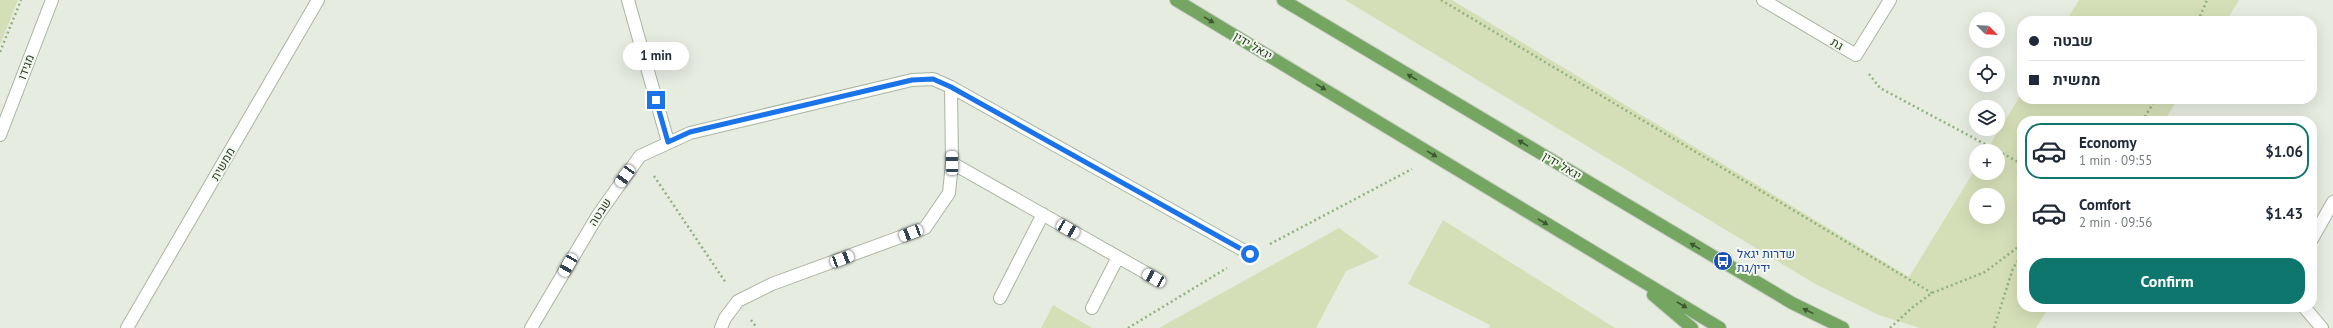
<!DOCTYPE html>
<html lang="en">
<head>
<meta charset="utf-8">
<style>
	:root { --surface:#fff; --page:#f2f2f3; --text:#1f2937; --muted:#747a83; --line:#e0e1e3; --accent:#0f766e }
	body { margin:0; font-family:"PT Sans",Heebo,sans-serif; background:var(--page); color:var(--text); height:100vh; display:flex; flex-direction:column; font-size:15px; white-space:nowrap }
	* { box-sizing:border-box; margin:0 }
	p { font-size:13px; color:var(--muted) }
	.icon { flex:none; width:22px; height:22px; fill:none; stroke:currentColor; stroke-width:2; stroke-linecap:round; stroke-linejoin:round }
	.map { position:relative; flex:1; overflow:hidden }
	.side { position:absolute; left:2017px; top:116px; width:300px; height:196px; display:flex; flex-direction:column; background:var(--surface); border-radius:16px; box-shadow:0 4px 16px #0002 }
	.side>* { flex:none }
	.top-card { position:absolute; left:2017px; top:16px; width:300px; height:88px; border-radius:16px; box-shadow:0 4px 16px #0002; display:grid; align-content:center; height:88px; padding:0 12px; background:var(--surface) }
	.needle { width:26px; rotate:114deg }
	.tools { position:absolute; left:1969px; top:12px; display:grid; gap:8px }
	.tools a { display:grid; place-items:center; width:36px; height:36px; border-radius:50%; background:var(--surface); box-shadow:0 4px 16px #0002; font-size:20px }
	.end { position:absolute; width:18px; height:18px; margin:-9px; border:5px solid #1a73e8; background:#fff; box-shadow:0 0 0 2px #fff }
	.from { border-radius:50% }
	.bubble { position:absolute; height:28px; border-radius:14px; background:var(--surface); box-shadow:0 4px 16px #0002; font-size:13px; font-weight:800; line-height:28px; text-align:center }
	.car { position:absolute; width:12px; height:24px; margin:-12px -6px; border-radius:5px; box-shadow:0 0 3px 1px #0007; background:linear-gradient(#fff 24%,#345 0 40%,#fff 0 76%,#345 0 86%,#fff 0) }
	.top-card b { display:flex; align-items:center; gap:14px; height:38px; font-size:15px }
	.top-card b+b { border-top:1px solid var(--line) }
	.top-card i { width:10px; height:10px; background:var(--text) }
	ul { padding:7px 0 0; list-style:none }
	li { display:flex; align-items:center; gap:12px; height:56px; margin:0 8px 6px; padding:0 4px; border:2px solid transparent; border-radius:16px }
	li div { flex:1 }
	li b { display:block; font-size:15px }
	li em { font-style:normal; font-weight:800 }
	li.selected { border-color:var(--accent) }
	li>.icon { width:36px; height:36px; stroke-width:1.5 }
	.cta { display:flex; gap:8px; margin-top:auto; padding:8px 12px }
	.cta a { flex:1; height:46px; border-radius:16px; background:var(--accent); color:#fff; font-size:16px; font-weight:800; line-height:46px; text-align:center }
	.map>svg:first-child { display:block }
	.green { fill:#d5dfb7; fill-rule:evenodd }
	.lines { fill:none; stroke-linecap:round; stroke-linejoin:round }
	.minor-casing { stroke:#a9b4a2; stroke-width:14 }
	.major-casing { stroke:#c3c9c0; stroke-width:14 }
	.path { stroke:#90b27e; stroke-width:2.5; stroke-dasharray:2 3; stroke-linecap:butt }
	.minor { stroke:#fff; stroke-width:12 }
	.major { stroke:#74a561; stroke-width:12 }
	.oneway { fill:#3b5830 }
	.route { stroke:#1a73e8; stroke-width:5 }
	.labels { text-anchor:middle; stroke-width:4; stroke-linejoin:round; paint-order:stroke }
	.street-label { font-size:12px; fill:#283e1f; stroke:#f5f8f1 }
	.transit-label { font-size:12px; fill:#164399; stroke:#f5f8f1; text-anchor:start }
</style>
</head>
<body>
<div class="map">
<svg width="2333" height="328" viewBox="0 0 2333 328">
	<rect width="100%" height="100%" fill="#e6ece0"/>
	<path class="green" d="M 0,0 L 18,0 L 0,45 Z
		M 1345,0 L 1452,0 L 1909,277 L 1976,168 L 1976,173 L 1998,173 L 1998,151 L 1986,151 L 2022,93 L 2022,99 L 2178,99 L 2164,121 L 2022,121 L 2022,307 L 2049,307 L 2036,328 L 1920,328 L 1879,315 L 1817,285 ZM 1976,195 L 1998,195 L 1998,217 L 1976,217 Z
		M 2079,0 L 2239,0 L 2226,21 L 2066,21 Z
		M 1443,220 L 1615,328 L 1489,328 L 1490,325 L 1408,284 Z
		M 1339,228 L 1379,257 L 1346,271 L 1316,328 L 1159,328 Z
		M 1053,305 L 1092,328 L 1041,328 Z"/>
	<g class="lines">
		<g class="minor-casing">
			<path id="minor" d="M 628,0 L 668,142
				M 1763,0 L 1856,55 L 1890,0
				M 0,135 L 52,0
				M 952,163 L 1155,278
				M 2312,239 L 2333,202
				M 1000,298 L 1043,214
				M 2304,307 L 2322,328
				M 1092,308 L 1118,257
				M 127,328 L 318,0
				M 531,328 L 598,215 L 640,156 L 690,133 L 912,80 L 933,79 L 951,87 L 1250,254
				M 721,328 L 725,318 L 738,301 L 772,284 L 925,228 L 949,193 L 952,163 L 951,87"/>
		</g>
		<g class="major-casing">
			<path id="major" d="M 1176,0 L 1720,328
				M 1283,0 L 1792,303 L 1843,328
				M 1653,295 L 1692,328"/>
		</g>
		<path class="path" d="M 1441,0 L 1932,293
			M 2198,21 L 2207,0
			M 0,52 L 21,0
			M 1869,74 L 1880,88 L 1998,151
			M 2142,121 L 2156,99
			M 1998,151 L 2022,164
			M 654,176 L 726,283
			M 1270,244 L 1412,169
			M 751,320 L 757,328
			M 1128,328 L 1227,268
			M 1890,328 L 1913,307 L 1932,293 L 1985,272 L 2022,244
			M 1994,328 L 2013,268 L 2022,255"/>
		<use href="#minor" class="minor"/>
		<use href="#major" class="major"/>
	</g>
	<defs><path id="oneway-solid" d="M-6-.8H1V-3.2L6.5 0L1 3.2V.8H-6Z"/></defs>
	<g class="oneway">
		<use href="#oneway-solid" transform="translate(1209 20) rotate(31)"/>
		<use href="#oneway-solid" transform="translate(1412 77) rotate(-149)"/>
		<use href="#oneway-solid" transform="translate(1321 87) rotate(31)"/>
		<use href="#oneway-solid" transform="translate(1523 143) rotate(-149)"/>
		<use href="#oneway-solid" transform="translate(1432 154) rotate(31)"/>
		<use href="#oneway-solid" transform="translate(1543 222) rotate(31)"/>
		<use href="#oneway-solid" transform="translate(1695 246) rotate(-149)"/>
		<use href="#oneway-solid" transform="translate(1682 305) rotate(31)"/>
		<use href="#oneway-solid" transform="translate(1808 311) rotate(-154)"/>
	</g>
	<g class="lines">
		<path class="route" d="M 656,100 L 668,142 L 690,132 L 912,80 L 933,79 L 951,87 L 1250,254"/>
	</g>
	<defs>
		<g id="bus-disc" transform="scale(1)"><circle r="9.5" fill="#1a4fb4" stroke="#f5f8f1"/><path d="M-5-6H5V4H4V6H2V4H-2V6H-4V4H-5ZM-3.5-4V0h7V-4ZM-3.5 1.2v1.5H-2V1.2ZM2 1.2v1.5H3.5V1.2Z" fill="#fff"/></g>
	</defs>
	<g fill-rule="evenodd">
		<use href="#bus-disc" x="1723" y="261"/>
	</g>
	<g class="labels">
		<g class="street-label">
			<text transform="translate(1837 44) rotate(31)" y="4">גת</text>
			<text transform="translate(1253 46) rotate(31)" y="4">יגאל ידין</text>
			<text transform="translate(26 67) rotate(-69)" y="4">מגידו</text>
			<text transform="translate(223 164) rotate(-60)" y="4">ממשית</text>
			<text transform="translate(1562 166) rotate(31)" y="4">יגאל ידין</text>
			<text transform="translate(600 212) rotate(-57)" y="4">שבטה</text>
		</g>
		<g class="transit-label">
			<text x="1737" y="258">שדרות יגאל<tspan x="1737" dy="14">ידין/גת</tspan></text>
		</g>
	</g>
</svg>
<div class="tools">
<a><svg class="needle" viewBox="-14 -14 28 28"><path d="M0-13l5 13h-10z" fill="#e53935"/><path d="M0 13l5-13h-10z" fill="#747a83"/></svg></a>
<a><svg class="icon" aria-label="locate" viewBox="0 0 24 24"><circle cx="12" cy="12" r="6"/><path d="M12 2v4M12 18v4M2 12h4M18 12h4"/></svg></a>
<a><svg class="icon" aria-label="layers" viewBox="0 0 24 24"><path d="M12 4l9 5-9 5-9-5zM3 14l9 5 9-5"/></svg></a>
<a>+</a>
<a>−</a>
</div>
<i class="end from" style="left:1250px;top:254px"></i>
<i class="end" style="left:656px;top:100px"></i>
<div class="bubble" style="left:623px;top:42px;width:66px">1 min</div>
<i class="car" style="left:952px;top:163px;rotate:359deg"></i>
<i class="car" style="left:625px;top:176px;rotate:216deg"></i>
<i class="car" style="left:1068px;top:229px;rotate:120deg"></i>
<i class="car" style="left:911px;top:233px;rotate:249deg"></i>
<i class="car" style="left:842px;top:259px;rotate:69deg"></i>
<i class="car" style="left:568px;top:265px;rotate:210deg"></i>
<i class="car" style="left:1154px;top:278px;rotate:299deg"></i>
<div class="top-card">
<b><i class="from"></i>שבטה</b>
<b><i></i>ממשית</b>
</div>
<section class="side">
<ul>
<li class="selected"><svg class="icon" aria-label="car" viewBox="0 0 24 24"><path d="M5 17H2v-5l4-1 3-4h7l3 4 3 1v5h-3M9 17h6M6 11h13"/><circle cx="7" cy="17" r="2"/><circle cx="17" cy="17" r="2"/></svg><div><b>Economy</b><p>1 min · 09:55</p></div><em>$1.06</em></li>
<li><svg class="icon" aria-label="car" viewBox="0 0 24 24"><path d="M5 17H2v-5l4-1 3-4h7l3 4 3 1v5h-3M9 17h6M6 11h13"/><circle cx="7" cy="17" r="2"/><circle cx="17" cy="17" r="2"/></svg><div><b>Comfort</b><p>2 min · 09:56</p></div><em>$1.43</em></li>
</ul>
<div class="cta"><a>Confirm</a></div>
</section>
</div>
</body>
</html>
